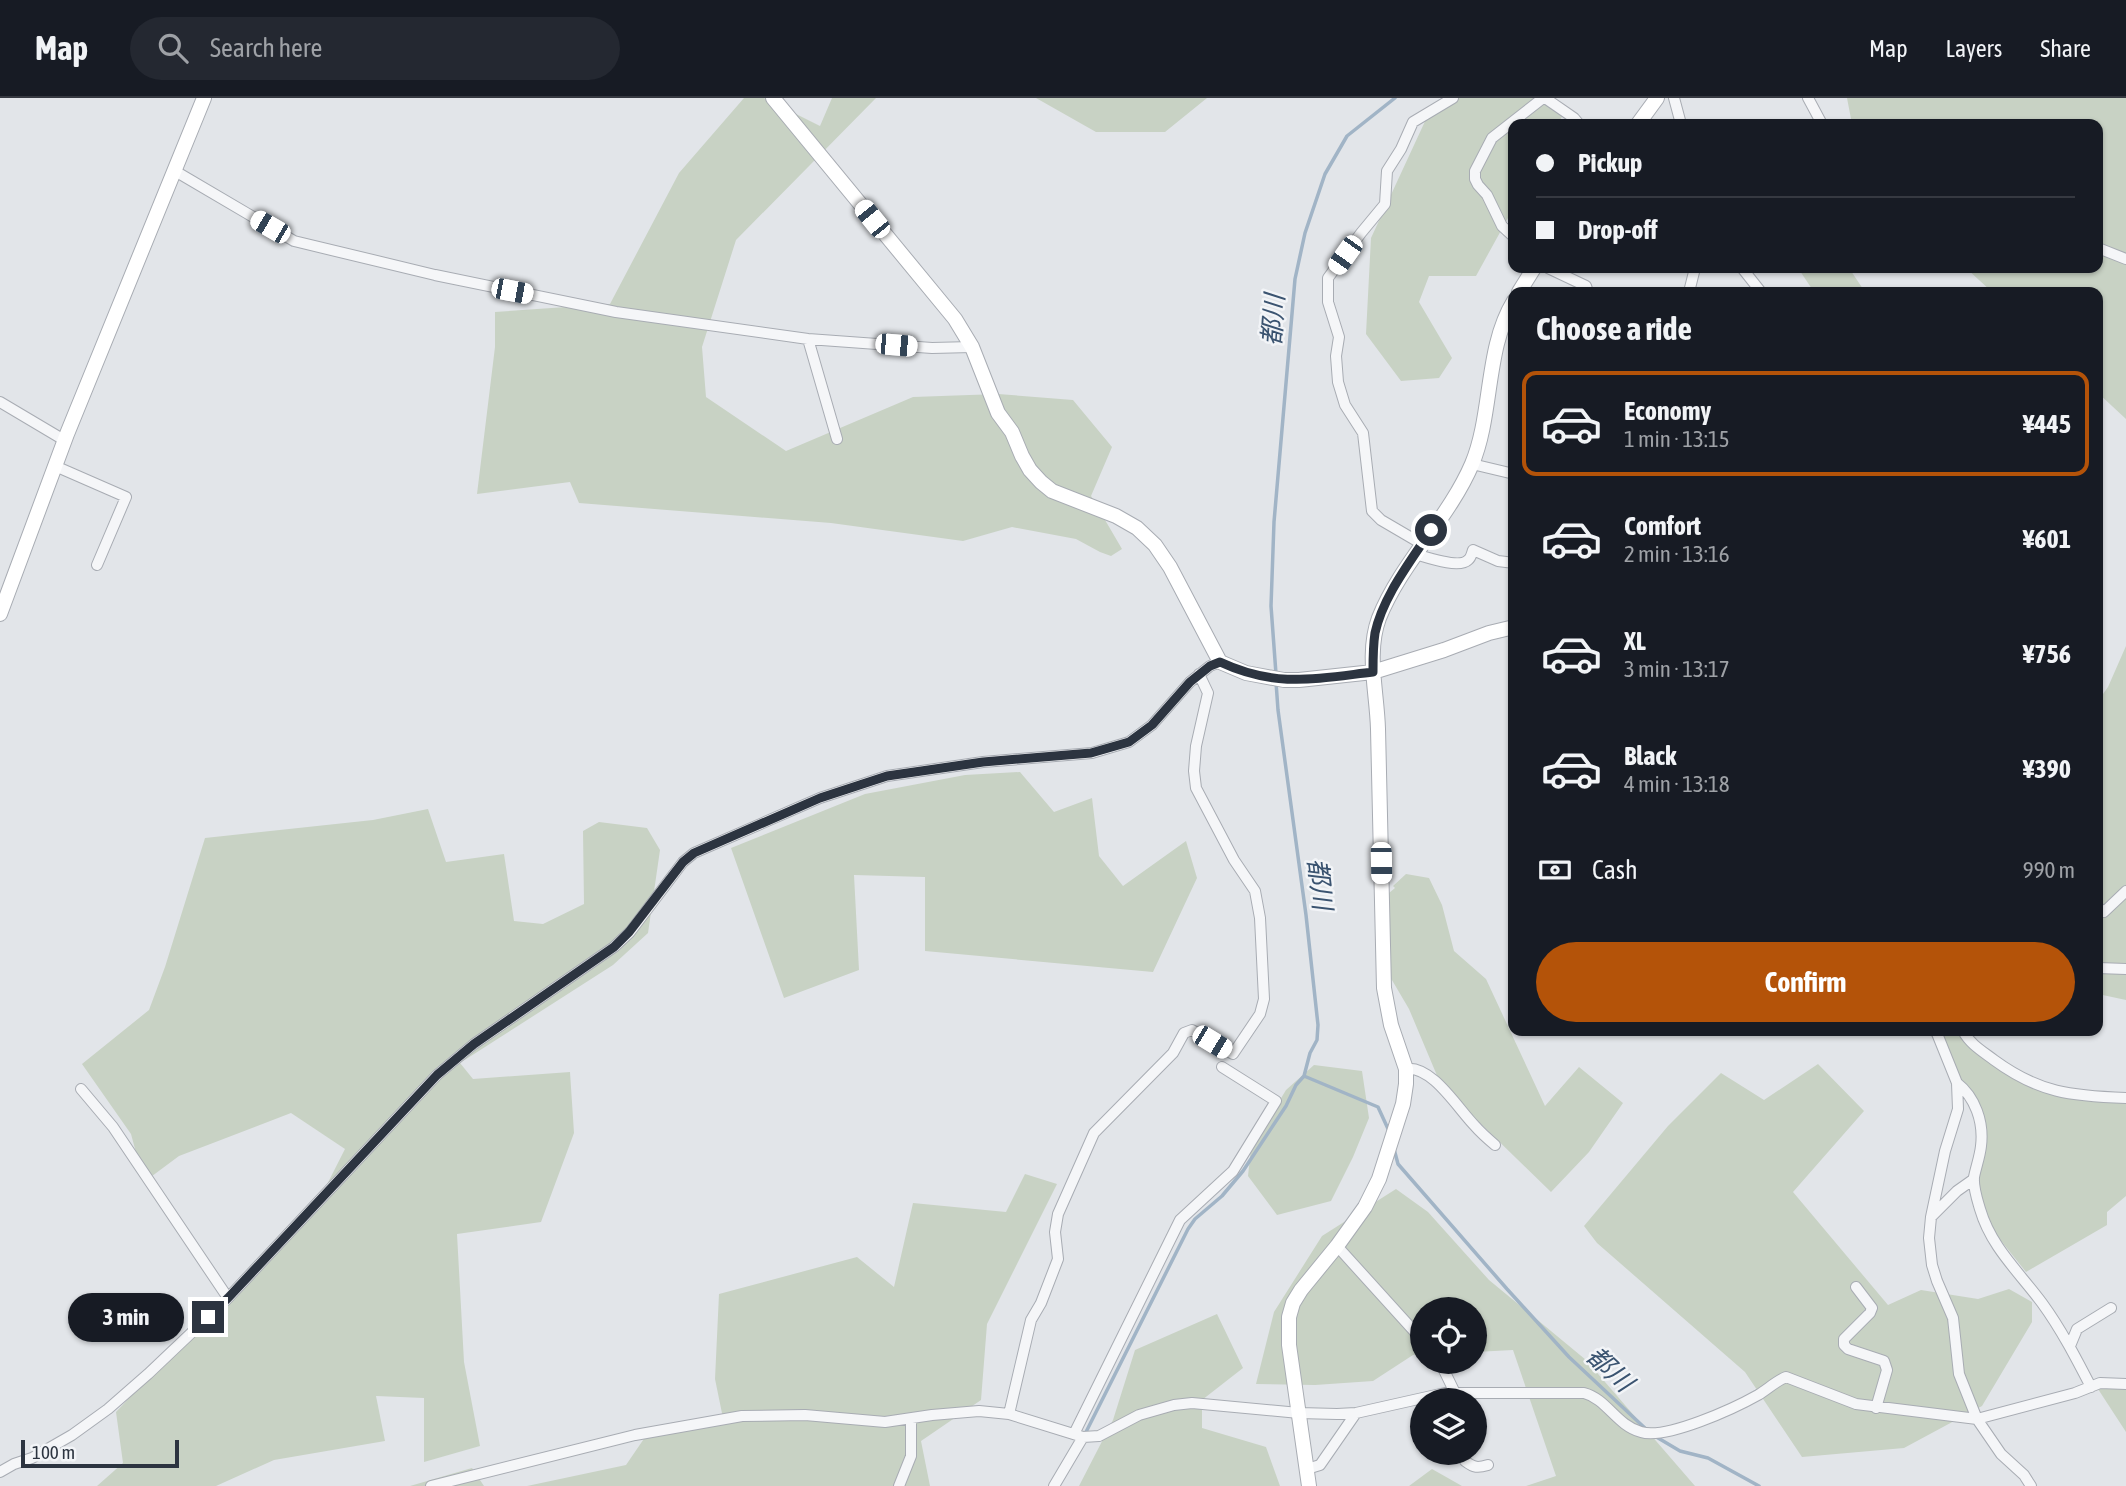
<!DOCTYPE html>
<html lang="en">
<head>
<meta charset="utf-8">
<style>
	:root { --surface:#171b24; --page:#242831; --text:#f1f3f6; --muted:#9ea1a6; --line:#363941; --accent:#b45309 }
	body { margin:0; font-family:"Asap Condensed","Noto Sans JP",sans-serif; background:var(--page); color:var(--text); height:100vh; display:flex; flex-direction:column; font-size:26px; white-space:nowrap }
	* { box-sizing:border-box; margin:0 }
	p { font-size:23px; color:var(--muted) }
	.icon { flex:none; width:38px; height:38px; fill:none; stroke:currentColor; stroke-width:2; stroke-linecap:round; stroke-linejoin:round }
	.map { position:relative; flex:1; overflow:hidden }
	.details { position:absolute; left:1508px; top:189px; width:595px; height:749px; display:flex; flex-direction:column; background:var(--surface); border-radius:14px; box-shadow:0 2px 5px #0004 }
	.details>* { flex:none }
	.guide { position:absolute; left:1508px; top:21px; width:595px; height:154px; border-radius:14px; box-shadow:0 2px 5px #0004; display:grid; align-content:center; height:154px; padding:0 28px; background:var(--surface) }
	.buttons { position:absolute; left:1410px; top:1199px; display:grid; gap:14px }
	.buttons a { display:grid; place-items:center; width:77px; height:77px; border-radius:50%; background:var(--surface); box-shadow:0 2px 5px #0004; font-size:35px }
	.scale { position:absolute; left:21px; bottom:18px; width:158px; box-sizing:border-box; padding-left:7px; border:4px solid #2c3440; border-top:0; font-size:19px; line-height:24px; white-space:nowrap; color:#2c3440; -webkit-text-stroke:5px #f2f4f7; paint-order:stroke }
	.end { position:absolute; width:32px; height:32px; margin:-16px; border:9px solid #2c3440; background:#fff; box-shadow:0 0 0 4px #fff }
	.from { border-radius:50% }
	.bubble { position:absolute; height:49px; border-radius:24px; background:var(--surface); box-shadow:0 2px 5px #0004; font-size:23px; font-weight:700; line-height:49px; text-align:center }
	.car { position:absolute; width:21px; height:42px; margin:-21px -10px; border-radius:9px; box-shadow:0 0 5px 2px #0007; background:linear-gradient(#fff 24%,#345 0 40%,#fff 0 76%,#345 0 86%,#fff 0) }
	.guide b { display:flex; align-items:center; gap:24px; height:66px; font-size:26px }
	.guide b+b { border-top:2px solid var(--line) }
	.guide i { width:18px; height:18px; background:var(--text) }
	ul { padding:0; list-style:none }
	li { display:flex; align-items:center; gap:21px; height:105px; margin:0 14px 10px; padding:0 14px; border:4px solid transparent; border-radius:14px }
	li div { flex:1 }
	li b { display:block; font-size:26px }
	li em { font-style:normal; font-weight:700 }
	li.on { border-color:var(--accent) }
	li>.icon { width:63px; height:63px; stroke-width:1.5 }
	h2 { padding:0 28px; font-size:32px; line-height:84px }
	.pay { display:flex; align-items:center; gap:18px; height:77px; padding:0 28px; font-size:26px }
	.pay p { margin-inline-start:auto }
	.action { display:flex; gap:14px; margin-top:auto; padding:14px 28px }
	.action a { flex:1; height:80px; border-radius:42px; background:var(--accent); color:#fff; font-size:28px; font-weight:700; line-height:80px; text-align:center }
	header { display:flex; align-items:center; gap:42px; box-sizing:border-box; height:98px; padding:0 35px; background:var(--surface); border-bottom:2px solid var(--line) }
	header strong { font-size:33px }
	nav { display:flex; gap:38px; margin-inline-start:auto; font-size:24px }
	.search { width:490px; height:63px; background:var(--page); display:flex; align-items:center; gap:18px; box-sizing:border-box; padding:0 24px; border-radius:38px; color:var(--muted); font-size:26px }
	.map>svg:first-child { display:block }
	.green { fill:#c8d2c4 }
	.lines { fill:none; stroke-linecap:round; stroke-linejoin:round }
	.stream { stroke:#a1b4c6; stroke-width:3.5 }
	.street-casing { stroke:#a8acb3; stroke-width:12 }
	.secondary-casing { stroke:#a8acb3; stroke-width:16 }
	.street { stroke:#f5f6f8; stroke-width:10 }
	.secondary { stroke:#fff; stroke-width:14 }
	.route { stroke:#2c3440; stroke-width:9 }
	.labels { text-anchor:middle; stroke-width:5; stroke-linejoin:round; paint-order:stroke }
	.water-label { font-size:26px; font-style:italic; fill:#3a5370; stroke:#f2f4f7 }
</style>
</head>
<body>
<header>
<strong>Map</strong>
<div class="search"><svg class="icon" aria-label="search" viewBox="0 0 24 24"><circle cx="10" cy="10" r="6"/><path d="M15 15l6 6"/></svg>Search here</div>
<nav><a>Map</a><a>Layers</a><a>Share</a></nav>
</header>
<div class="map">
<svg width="2126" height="1388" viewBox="0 0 2126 1388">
	<rect width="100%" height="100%" fill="#e2e5e9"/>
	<path class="green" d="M 744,0 L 764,0 L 820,28 L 832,0 L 876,0 L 736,142 L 702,249 L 706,299 L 786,353 L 913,299 L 998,296 L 1073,302 L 1112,349 L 1091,398 L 1122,451 L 1111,458 L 1100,454 L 1076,441 L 1012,429 L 963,443 L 831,425 L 579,405 L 570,384 L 477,396 L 495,249 L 495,214 L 610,206 L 679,75 Z
		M 1036,0 L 1207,0 L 1165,34 L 1096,34 Z
		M 1446,0 L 1543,0 L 1564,15 L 1558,26 L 1514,26 L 1514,109 L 1476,178 L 1429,178 L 1419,204 L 1452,260 L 1439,280 L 1401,283 L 1366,236 L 1371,140 L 1427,19 Z
		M 1847,0 L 2126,0 L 2126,321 L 2098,295 L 2098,194 L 1992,194 L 1966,170 L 2098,170 L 2098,26 L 1852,26 Z
		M 1798,170 L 1849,170 L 1865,194 L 1814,194 Z
		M 2126,548 L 2126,902 L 2098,896 L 2098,603 L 2108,589 Z
		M 1020,674 L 1054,714 L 1092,700 L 1099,758 L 1123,788 L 1186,743 L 1197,780 L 1153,874 L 925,853 L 925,779 L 854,777 L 859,872 L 784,900 L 731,750 L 865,696 L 965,677 Z
		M 428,711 L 446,764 L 504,756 L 514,823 L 543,826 L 584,806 L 583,733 L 599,724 L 647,730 L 660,752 L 648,835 L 613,867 L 460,965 L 473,981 L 570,974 L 574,1035 L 541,1124 L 457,1136 L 464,1264 L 480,1348 L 424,1364 L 424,1300 L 376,1298 L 385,1343 L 274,1362 L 216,1388 L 97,1388 L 123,1365 L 116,1314 L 202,1223 L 310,1120 L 345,1051 L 291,1015 L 179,1058 L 144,1084 L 131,1036 L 82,966 L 149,912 L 165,869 L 205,740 L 373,722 Z
		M 1406,776 L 1429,780 L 1442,807 L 1454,853 L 1486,881 L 1545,1008 L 1579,969 L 1623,1005 L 1589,1054 L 1551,1094 L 1441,987 L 1409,911 L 1389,877 L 1383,800 L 1395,790 L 1393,788 Z
		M 1928,933 L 1960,933 L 2010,979 L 2126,1004 L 2126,1098 L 2107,1114 L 2107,1127 L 2026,1174 L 1990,1129 L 1979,1090 L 1976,1000 L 1948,964 Z
		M 1818,966 L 1864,1013 L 1793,1094 L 1888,1207 L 1921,1192 L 1978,1201 L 2009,1191 L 2032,1204 L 2032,1224 L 1982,1308 L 1904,1350 L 1802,1359 L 1745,1274 L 1597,1145 L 1584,1128 L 1668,1028 L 1721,975 L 1764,1002 Z
		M 1314,967 L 1362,973 L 1369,1020 L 1353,1059 L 1331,1103 L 1277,1117 L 1248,1078 L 1251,1050 L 1286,992 Z
		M 1025,1076 L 1057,1086 L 987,1226 L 981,1302 L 921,1343 L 930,1388 L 527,1388 L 626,1367 L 652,1329 L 724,1325 L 715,1281 L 719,1196 L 857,1159 L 894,1189 L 913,1105 L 1006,1114 Z
		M 1396,1091 L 1428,1114 L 1489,1182 L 1586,1262 L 1695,1388 L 1526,1388 L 1556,1378 L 1513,1252 L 1475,1254 L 1475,1211 L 1423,1211 L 1423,1256 L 1413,1257 L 1373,1283 L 1315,1287 L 1256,1286 L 1274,1214 L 1322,1138 Z
		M 1217,1216 L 1243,1270 L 1202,1302 L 1202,1330 L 1266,1349 L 1280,1388 L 1079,1388 L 1113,1322 L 1135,1252 Z
		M 2126,1289 L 2126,1334 L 2098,1291 Z
		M 472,1370 L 484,1388 L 410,1388 Z
		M 1432,1371 L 1462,1388 L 1409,1388 Z"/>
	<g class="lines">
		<path class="stream" d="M 1276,576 L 1271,508 L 1274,424 L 1295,181 L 1305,135 L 1325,76 L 1347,38 L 1395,0
			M 1304,978 L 1378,1009 L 1389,1033
			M 1394,1051 L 1398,1066 L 1507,1191 L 1569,1259 L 1647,1332
			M 1085,1336 L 1188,1131 L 1195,1121 L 1222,1098 L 1243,1073 L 1286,1008 L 1296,987 L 1304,978 L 1310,955 L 1317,942 L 1318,927 L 1306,817 L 1278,612 L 1276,584
			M 1653,1337 L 1680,1353 L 1708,1360 L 1759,1388"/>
		<g class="street-casing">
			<path id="street" d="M 1545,0 L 1574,20 L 1579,26
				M 1674,0 L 1681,26
				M 1808,0 L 1822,26
				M 175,73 L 294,143 L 435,177 L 616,214 L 808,241 L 932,250 L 972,249
				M 1514,139 L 1502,128 L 1487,97 L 1478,87 L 1475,81 L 1475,73 L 1492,40 L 1543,0
				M 2098,150 L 2126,161
				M 1548,170 L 1586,188 L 1588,194
				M 1742,170 L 1761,194
				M 1689,194 L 1695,170
				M 808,241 L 837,341
				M 0,304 L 64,342
				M 1472,366 L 1514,376
				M 55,368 L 126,399 L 97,467
				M 1422,446 L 1381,422 L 1372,413 L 1363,335 L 1345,307 L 1338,284 L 1336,258 L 1339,239 L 1328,204 L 1328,180 L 1361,135 L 1385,106 L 1387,73 L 1401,51 L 1413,24 L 1453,0
				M 1415,456 C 1426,459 1459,471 1468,462 C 1471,460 1472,455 1473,452 L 1498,463 L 1514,465
				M 2098,809 L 2104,814 L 2126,793
				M 2098,870 L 2126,871
				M 1936,933 L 1957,985 L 1958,1011 L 1945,1053 L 1931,1119 L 1929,1140 L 1932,1167 L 1937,1183 L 1953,1220 L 1959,1276 L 1977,1321 L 2001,1356 L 2024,1377 L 2031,1388
				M 1963,933 C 1970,946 1982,953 1994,962 C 2039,995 2071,998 2126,1000
				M 1406,971 C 1432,967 1458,1011 1475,1028 C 1481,1035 1488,1041 1495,1047
				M 1957,985 C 1975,999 1984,1024 1981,1048 C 1980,1058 1976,1069 1974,1079 C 1973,1089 1977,1101 1980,1111 C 1991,1149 2019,1174 2042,1205 C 2061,1231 2076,1260 2091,1289
				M 81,991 L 113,1029 L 228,1200
				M 1931,1119 L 1957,1093 L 1974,1081
				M 1337,1148 L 1423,1243
				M 1856,1189 L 1872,1210 L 1870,1215 L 1844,1241 L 1844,1247 L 1848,1251 L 1884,1263 L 1887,1272 L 1876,1310
				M 2070,1248 L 2077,1231 L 2111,1210
				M 1440,1264 L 1457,1299
				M 1009,1316 L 1031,1222 L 1041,1205 L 1058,1161 L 1055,1134 L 1058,1116 L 1094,1035 L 1173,955 L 1184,935 L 1192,932 L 1233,956 L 1260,916 L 1264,901 L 1260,820 L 1255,793 L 1234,762 L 1196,690 L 1194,673 L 1196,648 L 1208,595 L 1199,576
				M 1074,1336 L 1180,1122 L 1233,1073 L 1276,1003 L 1222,969
				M 1464,1354 L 1465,1363 C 1474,1370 1478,1370 1488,1367
				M 1307,1371 L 1320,1367 L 1356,1315
				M 0,1374 L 14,1366 L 32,1360 L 72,1337 L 108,1311 L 148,1276 L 228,1200 L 437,977 L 474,946 L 614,849 L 630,834 L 683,764 L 694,755 L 820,700 L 887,678 L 983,664 L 1092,655 L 1129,644 L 1152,627 L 1190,584 L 1210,568 L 1220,564
				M 431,1388 L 635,1337 L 742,1318 L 805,1317 L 885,1324 L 932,1317 L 979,1313 L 1009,1316 L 1083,1339 L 1099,1338 L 1139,1317 L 1174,1307 L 1192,1305 L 1299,1315 L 1337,1316 L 1356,1315 L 1445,1295 L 1584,1295 C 1607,1301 1616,1327 1641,1334 C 1666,1342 1735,1310 1758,1297 C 1768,1291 1776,1283 1786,1279 L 1856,1306 L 1977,1321 L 2075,1295 L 2100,1285 L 2126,1286
				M 899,1388 L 911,1358 L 911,1321
				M 1054,1388 L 1083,1339"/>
		</g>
		<g class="secondary-casing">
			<path id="secondary" d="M 773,0 L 955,221 L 972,249 L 998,315 L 1012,334 L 1022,358 L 1030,372 L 1041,384 L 1052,393 L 1116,418 L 1137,430 L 1155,447 L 1170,469 L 1220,564 L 1246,575 L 1284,582 L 1299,582 L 1373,574 L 1444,552 L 1489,535 L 1514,529
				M 1638,26 L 1657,0
				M 1519,194 L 1534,170
				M 0,516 L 67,336 L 204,0
				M 1309,1388 L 1289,1247 L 1289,1219 L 1293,1205 L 1301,1192 L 1337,1148 L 1365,1109 L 1379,1081 L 1403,1006 L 1406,986 L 1406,971 L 1391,927 L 1384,890 C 1382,803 1380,717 1378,631 C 1377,594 1366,555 1379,520 C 1401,465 1449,420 1472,366 C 1493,316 1485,250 1514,203"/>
		</g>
		<use href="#street" class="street"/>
		<use href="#secondary" class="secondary"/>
	</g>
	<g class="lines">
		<path class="route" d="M 208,1219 L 228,1200 L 437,977 L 474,946 L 614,849 L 629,834 L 683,764 L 694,755 L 820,700 L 887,678 L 983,664 L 1091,655 L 1129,644 L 1152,627 L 1190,584 L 1210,568 L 1220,564 C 1276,590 1314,581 1373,574 C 1373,561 1373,548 1375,535 C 1383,498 1411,463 1431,432"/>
	</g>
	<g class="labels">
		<g class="water-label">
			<text transform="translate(1273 222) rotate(-86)" y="9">都川</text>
			<text transform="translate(1320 786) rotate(83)" y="9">都川</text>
			<text transform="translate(1610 1271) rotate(43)" y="9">都川</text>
		</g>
	</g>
</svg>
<div class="buttons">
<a><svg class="icon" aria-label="locate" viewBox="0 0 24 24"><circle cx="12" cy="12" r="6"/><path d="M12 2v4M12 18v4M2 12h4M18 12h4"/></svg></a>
<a><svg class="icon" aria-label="layers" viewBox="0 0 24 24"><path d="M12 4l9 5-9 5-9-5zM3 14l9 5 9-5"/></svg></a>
</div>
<div class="scale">100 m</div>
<i class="end from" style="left:1431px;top:432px"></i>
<i class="end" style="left:208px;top:1219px"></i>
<div class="bubble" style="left:68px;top:1195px;width:116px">3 min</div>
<i class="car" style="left:872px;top:121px;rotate:321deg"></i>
<i class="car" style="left:270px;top:129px;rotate:300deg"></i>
<i class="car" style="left:1345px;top:157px;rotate:215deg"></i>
<i class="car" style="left:512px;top:193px;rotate:101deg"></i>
<i class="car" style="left:896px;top:247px;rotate:95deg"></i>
<i class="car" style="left:1381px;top:765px;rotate:179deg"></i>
<i class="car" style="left:1212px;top:944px;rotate:121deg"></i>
<div class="guide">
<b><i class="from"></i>Pickup</b>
<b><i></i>Drop-off</b>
</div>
<section class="details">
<h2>Choose a ride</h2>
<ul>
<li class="on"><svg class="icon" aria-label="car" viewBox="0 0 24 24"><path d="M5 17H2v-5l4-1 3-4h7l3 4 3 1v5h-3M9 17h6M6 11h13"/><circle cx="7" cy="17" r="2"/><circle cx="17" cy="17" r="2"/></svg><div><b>Economy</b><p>1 min · 13:15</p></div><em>¥445</em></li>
<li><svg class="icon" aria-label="car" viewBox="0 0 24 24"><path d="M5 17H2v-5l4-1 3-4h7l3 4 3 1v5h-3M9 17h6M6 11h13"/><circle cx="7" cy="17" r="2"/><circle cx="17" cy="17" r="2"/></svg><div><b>Comfort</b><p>2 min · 13:16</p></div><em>¥601</em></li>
<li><svg class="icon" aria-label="car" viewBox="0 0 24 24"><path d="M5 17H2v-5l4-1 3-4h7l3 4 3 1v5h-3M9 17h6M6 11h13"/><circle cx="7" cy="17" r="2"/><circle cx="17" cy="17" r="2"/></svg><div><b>XL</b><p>3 min · 13:17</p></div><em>¥756</em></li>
<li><svg class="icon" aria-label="car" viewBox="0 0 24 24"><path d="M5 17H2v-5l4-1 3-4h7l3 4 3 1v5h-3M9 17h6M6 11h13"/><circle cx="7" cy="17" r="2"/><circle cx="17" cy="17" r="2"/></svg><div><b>Black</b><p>4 min · 13:18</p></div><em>¥390</em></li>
</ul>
<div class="pay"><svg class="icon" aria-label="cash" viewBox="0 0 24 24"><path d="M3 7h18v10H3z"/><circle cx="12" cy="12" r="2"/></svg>Cash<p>990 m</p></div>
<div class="action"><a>Confirm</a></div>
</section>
</div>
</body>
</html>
